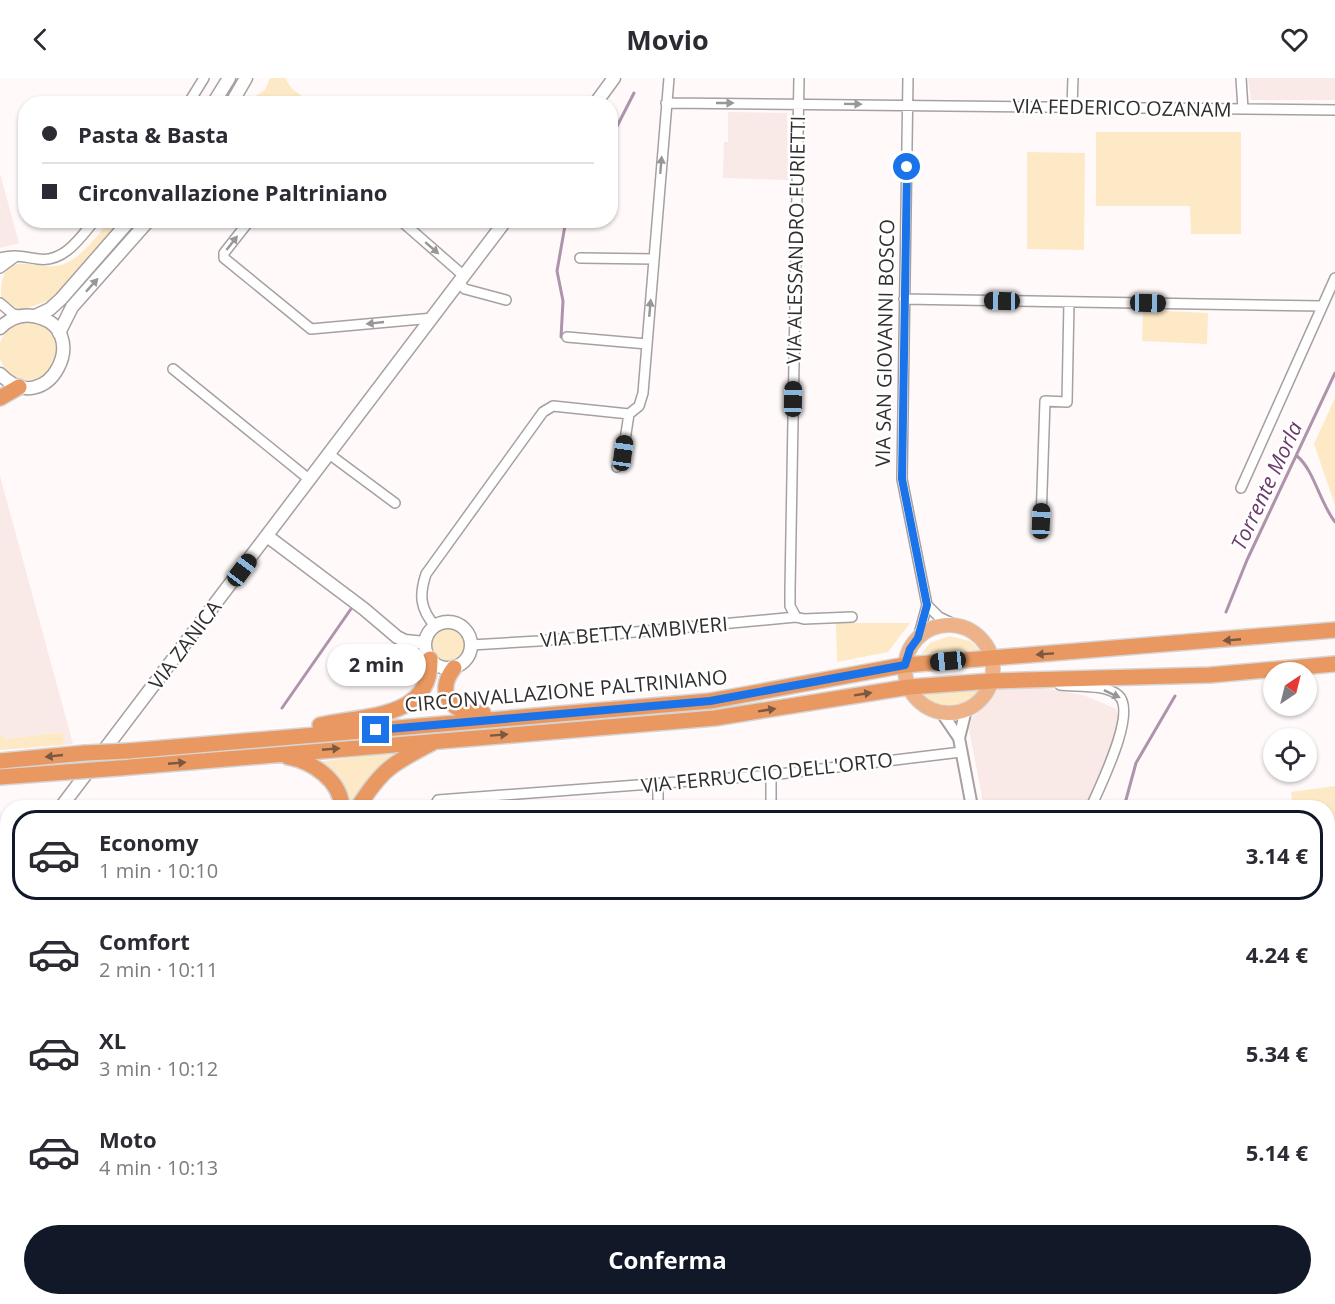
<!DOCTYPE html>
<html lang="it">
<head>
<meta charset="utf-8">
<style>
	:root { --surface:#fff; --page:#f2f2f3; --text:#2b2b33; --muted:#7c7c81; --line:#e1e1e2; --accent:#111827 }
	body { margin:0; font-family:"Open Sans",sans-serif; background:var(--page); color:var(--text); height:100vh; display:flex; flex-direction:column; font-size:22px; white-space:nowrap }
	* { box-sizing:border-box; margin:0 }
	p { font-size:20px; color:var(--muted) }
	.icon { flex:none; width:33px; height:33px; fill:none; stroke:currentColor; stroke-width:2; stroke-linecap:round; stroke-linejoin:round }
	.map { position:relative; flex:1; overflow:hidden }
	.details { position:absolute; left:0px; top:722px; width:1335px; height:506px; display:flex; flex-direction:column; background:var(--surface); border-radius:24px 24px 0 0; box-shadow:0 2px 4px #0004 }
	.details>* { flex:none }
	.top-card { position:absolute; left:18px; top:18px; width:600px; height:132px; border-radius:24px; box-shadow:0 2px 4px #0004; display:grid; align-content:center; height:132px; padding:0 24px; background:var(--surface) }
	.needle { width:39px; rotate:35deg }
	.tools { position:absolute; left:1263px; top:584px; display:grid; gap:12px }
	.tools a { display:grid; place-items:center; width:54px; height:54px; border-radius:50%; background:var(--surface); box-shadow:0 2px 4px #0004; font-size:30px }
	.end { position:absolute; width:27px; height:27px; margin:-14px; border:8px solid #1a73e8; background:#fff; box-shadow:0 0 0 3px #fff }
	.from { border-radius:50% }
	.bubble { position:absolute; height:42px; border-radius:21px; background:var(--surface); box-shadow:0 2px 4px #0004; font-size:20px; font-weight:700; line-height:42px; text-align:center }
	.car { position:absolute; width:18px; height:36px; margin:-18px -9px; border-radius:8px; box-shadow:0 0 4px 2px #0007; background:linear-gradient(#222 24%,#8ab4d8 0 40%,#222 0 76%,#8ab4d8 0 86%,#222 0) }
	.top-card b { display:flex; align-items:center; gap:21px; height:57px; font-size:22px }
	.top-card b+b { border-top:2px solid var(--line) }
	.top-card i { width:15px; height:15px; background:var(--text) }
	ul { padding:10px 0 0; list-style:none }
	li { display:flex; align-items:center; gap:18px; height:90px; margin:0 12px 9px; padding:0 12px; border:3px solid transparent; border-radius:24px }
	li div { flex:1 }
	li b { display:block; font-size:22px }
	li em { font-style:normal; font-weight:700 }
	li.selected { border-color:var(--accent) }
	li>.icon { width:54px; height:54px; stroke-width:1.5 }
	.action { display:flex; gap:12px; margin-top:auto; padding:12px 24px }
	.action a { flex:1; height:69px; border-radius:36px; background:var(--accent); color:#fff; font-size:24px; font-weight:700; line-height:69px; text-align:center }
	header { display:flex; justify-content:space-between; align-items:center; height:78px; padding:0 24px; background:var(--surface); font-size:27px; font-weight:700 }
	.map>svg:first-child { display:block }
	.built { fill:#f9eae8 }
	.green { fill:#fee9c7 }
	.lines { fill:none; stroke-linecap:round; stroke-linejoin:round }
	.stream { stroke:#ae93ac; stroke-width:3 }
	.minor-casing { stroke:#a6a1a0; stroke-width:12 }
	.tertiary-casing { stroke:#a6a1a0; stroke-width:14 }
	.secondary-casing { stroke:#a6a1a0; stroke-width:15 }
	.primary-casing { stroke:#d6d5d5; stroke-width:16 }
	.trunk-casing { stroke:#d6d5d5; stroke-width:18 }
	.minor { stroke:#fff; stroke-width:9 }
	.tertiary { stroke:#fff; stroke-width:10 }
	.secondary { stroke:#fff; stroke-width:12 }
	.primary { stroke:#eeb288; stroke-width:14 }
	.trunk { stroke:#e89860; stroke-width:15 }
	.trunk-bridge-casing { stroke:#d6d5d5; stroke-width:18; stroke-linecap:butt }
	.trunk-bridge { stroke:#e89860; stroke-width:15 }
	.oneway { fill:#989696 }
	.oneway2 { fill:#7a5842 }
	.route { stroke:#1a73e8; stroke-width:8 }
	.labels { text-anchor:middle; stroke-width:5; stroke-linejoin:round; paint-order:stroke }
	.street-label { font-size:20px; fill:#302e2e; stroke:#fff }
	.water-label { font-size:21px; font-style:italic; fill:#6a3b6a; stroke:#fff }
</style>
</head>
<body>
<header><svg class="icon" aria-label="back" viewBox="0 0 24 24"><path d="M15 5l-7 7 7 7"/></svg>Movio<svg class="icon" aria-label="heart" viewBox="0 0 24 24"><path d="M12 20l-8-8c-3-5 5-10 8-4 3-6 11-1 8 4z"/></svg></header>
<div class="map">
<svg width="1335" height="1226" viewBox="0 0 1335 1226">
	<rect width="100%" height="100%" fill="#fff9f9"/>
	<path class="built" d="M 1248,0 L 1335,0 L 1335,22 L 1251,22 Z
		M 728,34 L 787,35 L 788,102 L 723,100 L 724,64 L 728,64 Z
		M 0,96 L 19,165 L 0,170 Z
		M 0,398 L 73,666 L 64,667 L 62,654 L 4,661 L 3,658 L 0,658 Z
		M 1020,606 L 1083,617 L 1116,631 L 1124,656 L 1096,729 L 984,729 L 969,651 L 972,640 L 1001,609 Z
		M 0,934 L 8,934 L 8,1220 L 271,1220 L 271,1226 L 0,1226 Z"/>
	<path class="green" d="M 270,0 L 285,0 L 292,11 L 312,25 L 255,25 L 250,22 L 265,12 Z
		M 1096,54 L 1241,54 L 1241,156 L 1191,156 L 1190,128 L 1096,128 Z
		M 1027,74 L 1085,75 L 1084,172 L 1027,171 Z
		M 110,143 L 125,143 L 53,221 L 25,231 L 18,231 L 1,219 C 0,163 39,198 66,185 C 83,178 98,156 110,143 Z
		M 1143,232 L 1208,235 L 1207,266 L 1142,263 Z
		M-1 273a29 29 0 1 1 58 0a29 29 0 1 1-58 0Z
		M 1335,320 L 1335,427 L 1314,366 Z
		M 836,545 L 910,545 L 888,574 L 837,584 Z
		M431 566a17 17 0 1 1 34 0a17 17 0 1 1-34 0Z
		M 949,558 L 970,563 L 980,572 L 921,576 L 930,565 Z
		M 983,611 C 971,631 938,637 924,616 Z
		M 63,654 L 64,667 L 0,672 L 0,658 L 4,658 L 4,661 Z
		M 397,674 L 373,696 L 355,729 L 345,729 L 317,684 Z
		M 1335,708 L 1335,858 L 1328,859 L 1328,729 L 1293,729 L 1291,714 Z
		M 271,1220 L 384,1220 L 384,1226 L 271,1226 Z"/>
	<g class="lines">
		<path class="stream" d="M 610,62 L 634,15
			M 561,259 L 563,223 L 557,193 L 566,142
			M 1297,378 C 1314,392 1319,423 1335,444
			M 1226,534 L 1247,482 L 1335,295
			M 282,630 L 353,528
			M 1124,729 L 1136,685 L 1175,618
			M 879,1226 L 882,1220"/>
		<g class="minor-casing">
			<path id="minor" d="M 908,0 L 902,401 L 927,527 L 918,560
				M 1241,0 L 1243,31
				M 666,25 L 1335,32
				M 188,26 L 204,0
				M 1072,29 L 1073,0
				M 250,142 L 224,175 L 224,180 L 311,251 L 433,240
				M 400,142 L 464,198
				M 0,180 C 15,176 23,179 38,181 C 64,185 80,160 95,142
				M 580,180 L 654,181
				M 0,190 L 15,179
				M 459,205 L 465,211 L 506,222
				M 904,221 L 1322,228
				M 0,225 L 13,236 L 23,238
				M 567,259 L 647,266
				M 173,291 L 310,402
				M 629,336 L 639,328 L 643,315 L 669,0
				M 329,376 L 395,425
				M 617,389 L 623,375 L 629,336
				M 1241,410 L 1335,200
				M 1041,443 L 1045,323 L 1067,324 L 1069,224
				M 927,527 L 939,539 L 958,548
				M 796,539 L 790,528 L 790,512 L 799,0
				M 435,548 C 420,531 419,517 426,496 L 543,334 L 553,328 L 629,336
				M 471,567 L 538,563 L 796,539 L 804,541 L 852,539
				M 1060,607 C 1077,609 1105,606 1118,617 C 1138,633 1100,708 1091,729
				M 658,707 L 658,729
				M 434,729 L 438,722 L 771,697 L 961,674
				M 771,729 L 771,697
				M 1328,925 L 1335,949
				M 395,1220 L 395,1226
				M 776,1226 L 777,1220
				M 872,1226 L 875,1220
				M 916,1226 L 915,1220 L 921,1220"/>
		</g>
		<g class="tertiary-casing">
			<path id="tertiary" d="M 942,635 L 959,660 L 972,729
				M 959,660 L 966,632
				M 1328,891 L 1335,890
				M 1047,1220 L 1048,1226"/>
		</g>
		<g class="secondary-casing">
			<path id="secondary" d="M 213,26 L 229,0
				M 231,26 L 246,0
				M 595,26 L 614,0
				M 35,238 L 50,231 L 61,221 L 130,142
				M 0,250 C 9,241 20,236 33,238 C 96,248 48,346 0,296
				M 59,255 L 72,229 L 149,142
				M 267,458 L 364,531 L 397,559 L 405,563 L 425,565
				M425 567a23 23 0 1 1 46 0a23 23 0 1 1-46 0Z
				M 61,729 L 506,142
				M 0,808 L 8,798
				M 0,926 L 8,926"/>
		</g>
		<g class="primary-casing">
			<path id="primary" d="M905 591a44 44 0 1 1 88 0a44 44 0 1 1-88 0Z"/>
		</g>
		<g class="trunk-casing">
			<path id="trunk" d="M 0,320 L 19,309
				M 454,590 C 434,616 453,637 483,635
				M 320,647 C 362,637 432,642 430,581
				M 128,673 L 710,623 L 905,587 L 1335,552
				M 288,679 C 313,684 340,702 342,729
				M 0,683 L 85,675
				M 119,690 L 715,640 L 909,609 L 992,603 L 1210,597 L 1335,586
				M 0,699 L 66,694
				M 358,729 C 383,690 392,686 432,665"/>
		</g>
		<use href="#minor" class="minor"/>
		<use href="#tertiary" class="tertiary"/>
		<use href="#secondary" class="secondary"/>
		<use href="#primary" class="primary"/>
		<use href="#trunk" class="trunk"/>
		<g class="trunk-bridge-casing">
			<path id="trunk-bridge" d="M 85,675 L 128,673
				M 66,694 L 119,690"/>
		</g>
		<use href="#trunk-bridge" class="trunk-bridge"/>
	</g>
	<defs><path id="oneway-solid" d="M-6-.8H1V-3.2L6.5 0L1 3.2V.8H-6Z" transform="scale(1.5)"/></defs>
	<g class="oneway">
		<use href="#oneway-solid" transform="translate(725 25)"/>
		<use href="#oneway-solid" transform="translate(853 26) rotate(1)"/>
		<use href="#oneway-solid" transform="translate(661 87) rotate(-85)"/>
		<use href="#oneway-solid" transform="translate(232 165) rotate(-52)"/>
		<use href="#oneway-solid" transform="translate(432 170) rotate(41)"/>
		<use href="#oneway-solid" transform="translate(92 207) rotate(-48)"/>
		<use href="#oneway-solid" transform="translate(650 230) rotate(-85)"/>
		<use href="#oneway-solid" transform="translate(375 245) rotate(174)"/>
		<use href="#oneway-solid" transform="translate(1112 616) rotate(25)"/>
	</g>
	<g class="oneway2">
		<use href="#oneway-solid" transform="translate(1232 562) rotate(175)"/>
		<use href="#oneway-solid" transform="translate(1045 576) rotate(176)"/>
		<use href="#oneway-solid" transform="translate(863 616) rotate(-9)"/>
		<use href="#oneway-solid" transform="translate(767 632) rotate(-9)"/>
		<use href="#oneway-solid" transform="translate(499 657) rotate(-4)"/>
		<use href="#oneway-solid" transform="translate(331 671) rotate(-5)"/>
		<use href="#oneway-solid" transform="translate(54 678) rotate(174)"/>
		<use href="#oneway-solid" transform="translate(177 685) rotate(-5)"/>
	</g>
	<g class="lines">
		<path class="route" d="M 376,652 L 710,623 L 905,587 L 910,571 L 918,560 L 927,527 L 902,401 L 907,89"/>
	</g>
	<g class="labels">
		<g class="street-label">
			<text transform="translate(1122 30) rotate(1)" y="7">VIA FEDERICO OZANAM</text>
			<text transform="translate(796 162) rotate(-89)" y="7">VIA ALESSANDRO FURIETTI</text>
			<text transform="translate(885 265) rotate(-89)" y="7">VIA SAN GIOVANNI BOSCO</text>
			<text transform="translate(634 554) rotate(-5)" y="7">VIA BETTY AMBIVERI</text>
			<text transform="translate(185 567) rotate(-53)" y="7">VIA ZANICA</text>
			<text transform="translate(566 613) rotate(-5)" y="7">CIRCONVALLAZIONE PALTRINIANO</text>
			<text transform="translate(767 695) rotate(-6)" y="7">VIA FERRUCCIO DELL'ORTO</text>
		</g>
		<g class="water-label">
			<text transform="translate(1267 408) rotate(-65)" y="7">Torrente Morla</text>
		</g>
	</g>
</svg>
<div class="tools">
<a><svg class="needle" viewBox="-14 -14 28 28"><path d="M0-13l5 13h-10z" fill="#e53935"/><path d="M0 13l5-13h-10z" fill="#7c7c81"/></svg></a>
<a><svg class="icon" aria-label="locate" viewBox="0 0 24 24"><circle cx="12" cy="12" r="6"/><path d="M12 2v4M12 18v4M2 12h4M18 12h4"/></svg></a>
</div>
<i class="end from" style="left:907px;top:89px"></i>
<i class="end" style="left:376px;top:652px"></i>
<div class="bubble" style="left:327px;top:566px;width:99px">2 min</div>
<i class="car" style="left:1002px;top:223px;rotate:271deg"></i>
<i class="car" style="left:1148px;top:225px;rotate:91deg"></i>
<i class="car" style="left:793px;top:321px;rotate:1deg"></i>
<i class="car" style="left:623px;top:375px;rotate:8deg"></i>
<i class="car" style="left:1041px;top:443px;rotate:2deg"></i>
<i class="car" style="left:242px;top:492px;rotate:37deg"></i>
<i class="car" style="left:948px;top:583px;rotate:264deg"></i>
<div class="top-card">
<b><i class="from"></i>Pasta &amp; Basta</b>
<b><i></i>Circonvallazione Paltriniano</b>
</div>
<section class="details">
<ul>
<li class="selected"><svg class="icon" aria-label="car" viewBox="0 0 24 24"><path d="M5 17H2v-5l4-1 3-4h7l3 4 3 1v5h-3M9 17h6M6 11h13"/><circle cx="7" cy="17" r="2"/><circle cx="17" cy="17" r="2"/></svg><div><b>Economy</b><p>1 min · 10:10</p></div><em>3.14 €</em></li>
<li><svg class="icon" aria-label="car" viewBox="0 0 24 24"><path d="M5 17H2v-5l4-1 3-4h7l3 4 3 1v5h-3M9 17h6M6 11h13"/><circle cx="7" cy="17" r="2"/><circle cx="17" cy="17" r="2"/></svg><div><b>Comfort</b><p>2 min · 10:11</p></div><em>4.24 €</em></li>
<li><svg class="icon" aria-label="car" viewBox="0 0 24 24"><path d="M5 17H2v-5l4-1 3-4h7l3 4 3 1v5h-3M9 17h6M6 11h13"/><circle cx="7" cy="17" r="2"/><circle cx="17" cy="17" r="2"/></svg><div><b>XL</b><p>3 min · 10:12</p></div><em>5.34 €</em></li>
<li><svg class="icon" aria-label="car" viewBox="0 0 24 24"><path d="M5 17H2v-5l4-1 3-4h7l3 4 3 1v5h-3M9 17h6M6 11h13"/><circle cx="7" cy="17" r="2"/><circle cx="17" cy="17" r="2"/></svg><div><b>Moto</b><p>4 min · 10:13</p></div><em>5.14 €</em></li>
</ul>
<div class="action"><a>Conferma</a></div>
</section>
</div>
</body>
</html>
